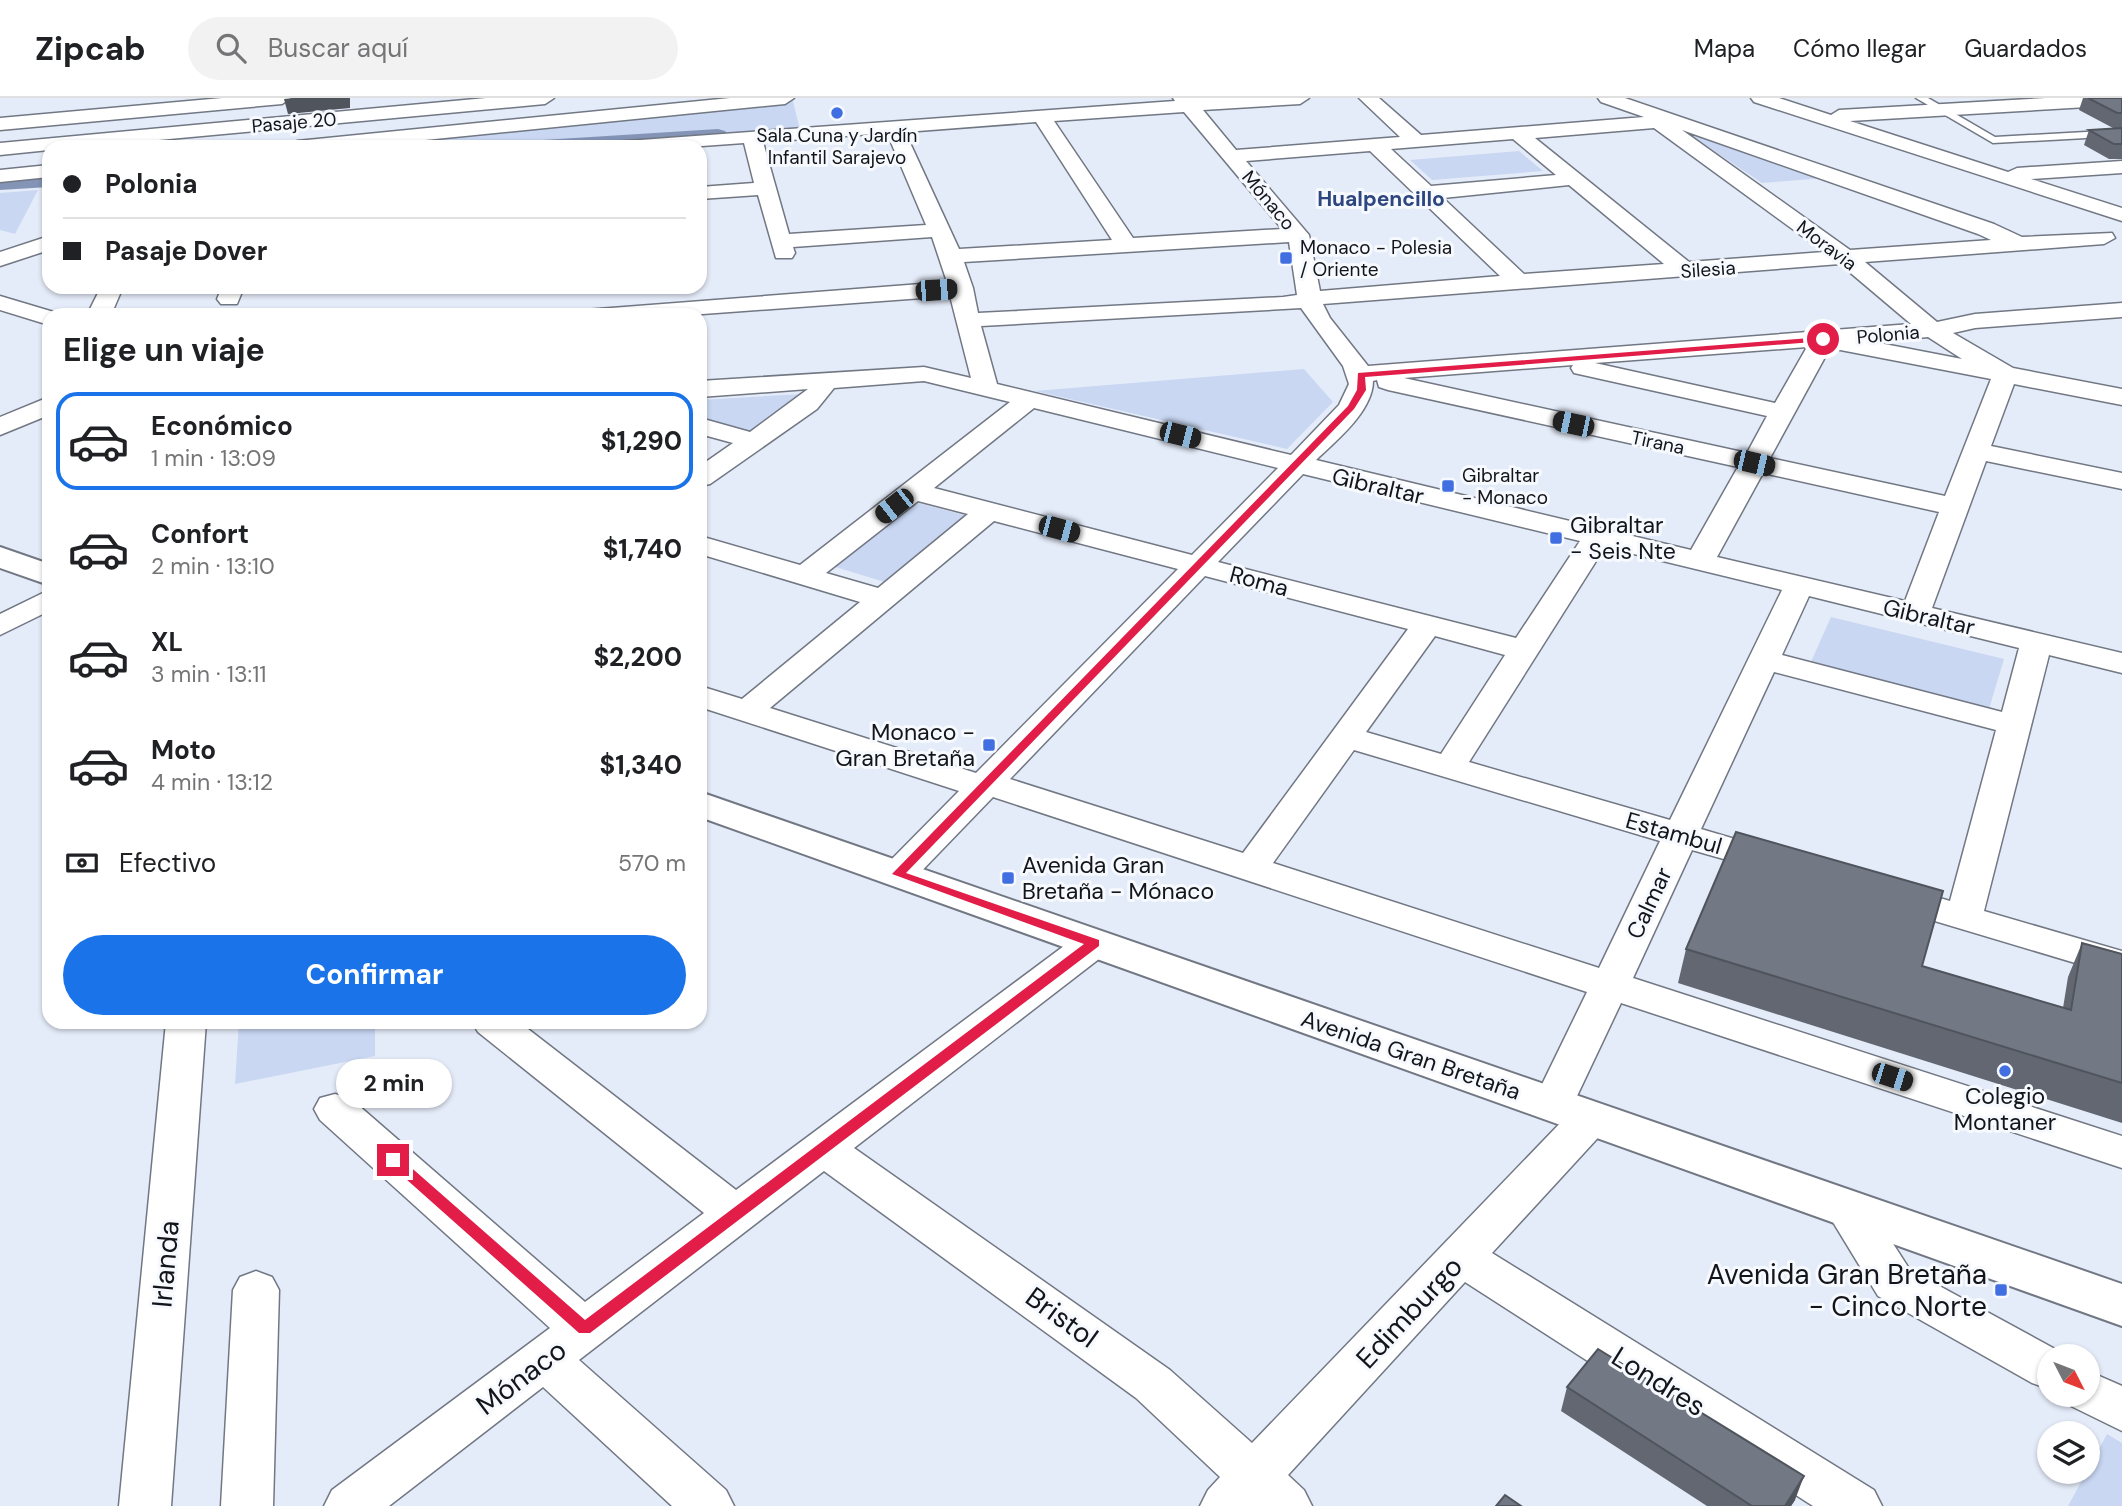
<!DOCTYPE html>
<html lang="es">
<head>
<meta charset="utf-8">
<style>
	:root { --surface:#fff; --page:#f2f2f2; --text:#202124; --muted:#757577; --line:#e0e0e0; --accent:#1a73e8 }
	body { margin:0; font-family:"DM Sans",sans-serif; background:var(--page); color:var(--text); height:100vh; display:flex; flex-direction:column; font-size:26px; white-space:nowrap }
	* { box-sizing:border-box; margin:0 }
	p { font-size:23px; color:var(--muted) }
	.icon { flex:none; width:38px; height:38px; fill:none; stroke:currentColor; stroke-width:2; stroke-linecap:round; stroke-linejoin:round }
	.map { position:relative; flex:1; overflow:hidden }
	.details { position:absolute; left:42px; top:210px; width:665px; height:721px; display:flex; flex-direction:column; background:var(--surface); border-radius:21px; box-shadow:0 2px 5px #0004 }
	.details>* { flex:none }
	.hud { position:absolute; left:42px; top:42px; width:665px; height:154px; border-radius:21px; box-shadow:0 2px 5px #0004; display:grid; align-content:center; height:154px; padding:0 21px; background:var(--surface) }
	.needle { width:46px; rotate:132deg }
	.buttons { position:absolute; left:2037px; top:1246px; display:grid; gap:14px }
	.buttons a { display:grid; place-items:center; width:63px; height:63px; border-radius:50%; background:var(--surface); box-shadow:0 2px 5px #0004; font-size:35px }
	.end { position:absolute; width:32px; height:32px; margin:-16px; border:9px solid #e11d48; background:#fff; box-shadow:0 0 0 4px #fff }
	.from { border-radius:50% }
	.bubble { position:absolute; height:49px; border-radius:24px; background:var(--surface); box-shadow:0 2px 5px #0004; font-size:23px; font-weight:700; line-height:49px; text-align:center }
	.car { position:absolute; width:21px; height:42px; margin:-21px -10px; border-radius:9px; box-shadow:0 0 5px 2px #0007; background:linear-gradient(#222 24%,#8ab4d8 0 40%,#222 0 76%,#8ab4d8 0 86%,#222 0) }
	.hud b { display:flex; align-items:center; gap:24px; height:66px; font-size:26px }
	.hud b+b { border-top:2px solid var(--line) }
	.hud i { width:18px; height:18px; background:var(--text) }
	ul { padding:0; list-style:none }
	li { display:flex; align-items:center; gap:21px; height:98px; margin:0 14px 10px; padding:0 7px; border:4px solid transparent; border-radius:21px }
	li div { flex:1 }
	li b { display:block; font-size:26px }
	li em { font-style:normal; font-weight:700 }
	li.selected { border-color:var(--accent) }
	li>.icon { width:63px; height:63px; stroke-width:1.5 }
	h2 { padding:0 21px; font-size:32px; line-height:84px }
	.pay { display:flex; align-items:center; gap:18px; height:77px; padding:0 21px; font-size:26px }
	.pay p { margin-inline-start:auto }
	.primary-button { display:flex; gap:14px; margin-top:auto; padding:14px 21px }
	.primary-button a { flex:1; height:80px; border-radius:42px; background:var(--accent); color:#fff; font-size:28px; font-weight:700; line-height:80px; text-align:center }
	header { display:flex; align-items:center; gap:42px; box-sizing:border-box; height:98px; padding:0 35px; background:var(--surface); border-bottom:2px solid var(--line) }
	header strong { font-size:33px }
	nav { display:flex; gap:38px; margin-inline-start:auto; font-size:24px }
	.search { width:490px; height:63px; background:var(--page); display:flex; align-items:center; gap:18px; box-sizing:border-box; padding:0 24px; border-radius:38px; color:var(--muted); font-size:26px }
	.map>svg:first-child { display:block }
	.green { fill:#c9d7f2 }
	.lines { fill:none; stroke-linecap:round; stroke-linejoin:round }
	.canal { fill:#8494b6; fill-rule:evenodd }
	.lane-casing { stroke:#717783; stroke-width:3 }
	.street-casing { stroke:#717783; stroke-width:3 }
	.secondary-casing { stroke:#717783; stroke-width:4 }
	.lane { fill:#fff; fill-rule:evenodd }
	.street { fill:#fff; fill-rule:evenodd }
	.secondary { fill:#fff; fill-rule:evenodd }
	.wall { fill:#626772 }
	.shaded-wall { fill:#50545c }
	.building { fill:#727884; stroke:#50545c; stroke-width:2 }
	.route { fill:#e11d48 }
	.poi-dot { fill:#416fe1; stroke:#f6f9fe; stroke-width:2.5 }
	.labels { text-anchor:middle; stroke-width:6; stroke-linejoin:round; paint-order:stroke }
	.far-street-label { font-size:19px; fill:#13151a; stroke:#f6f9fe }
	.far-poi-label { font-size:19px; fill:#13151a; stroke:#f6f9fe; text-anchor:start }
	.far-neighbourhood-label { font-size:21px; font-weight:bold; fill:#2e467f; stroke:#f6f9fe }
	.street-label { font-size:23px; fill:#13151a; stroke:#f6f9fe }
	.poi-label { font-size:23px; fill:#13151a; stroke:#f6f9fe; text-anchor:start }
	.near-street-label { font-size:28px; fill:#13151a; stroke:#f6f9fe }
	.near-poi-label { font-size:28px; fill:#13151a; stroke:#f6f9fe; text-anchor:end }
</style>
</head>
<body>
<header>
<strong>Zipcab</strong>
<div class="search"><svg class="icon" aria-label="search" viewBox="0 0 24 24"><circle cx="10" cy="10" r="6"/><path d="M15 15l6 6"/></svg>Buscar aquí</div>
<nav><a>Mapa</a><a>Cómo llegar</a><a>Guardados</a></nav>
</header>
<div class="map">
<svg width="2122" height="1408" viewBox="0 0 2122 1408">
	<rect width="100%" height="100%" fill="#e5ecf9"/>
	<path class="green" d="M 793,3 L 800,32 L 560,49 L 347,49 Z
		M 1686,34 L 1824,80 L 1762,85 Z
		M 1519,53 L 1543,73 L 1432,82 L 1410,62 Z
		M 38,92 L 15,136 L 0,132 L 0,95 Z
		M 1304,271 L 1333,304 L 1287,351 L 1035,293 Z
		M 802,296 L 751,335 L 700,323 L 700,302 Z
		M 914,404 L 968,418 L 888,485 L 832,468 Z
		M 1831,519 L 2004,561 L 1989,611 L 1810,566 Z
		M 239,924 L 375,924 L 375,958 L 235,986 Z
		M 2107,1336 L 2122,1345 L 2122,1408 L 2068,1408 Z"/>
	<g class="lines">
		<path class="canal" d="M 718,31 L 725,33 L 728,37 L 725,41 L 624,49 L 517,49 L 527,43 Z
			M 49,77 L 49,89 L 0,92 L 0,80 Z"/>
		<g class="lane-casing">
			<path id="lane" d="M 1916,0 L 1928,0 L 1995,39 L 2122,32 L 2122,38 L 1993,45 Z"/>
		</g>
		<g class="street-casing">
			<path id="street" d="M 222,0 L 291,0 L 282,6 L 0,32 L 0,20 Z
				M 486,0 L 554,0 L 545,6 L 83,49 L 49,49 L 49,52 L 0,57 L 0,45 Z
				M 730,0 L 794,0 L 785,6 L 355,49 L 287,49 L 297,43 Z
				M 1173,0 L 1309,0 L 1300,6 L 1203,12 L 1236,52 L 1400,39 L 1359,0 L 1379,0 L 1421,37 L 1644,19 L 1601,4 L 1598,0 L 1625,0 L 1994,126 L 2022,139 L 2112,135 L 2115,140 L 2104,146 L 1865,164 L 1937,224 L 1975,216 L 2122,205 L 2122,219 L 1975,230 L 1953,235 L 2013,270 L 2122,291 L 2122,307 L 2014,286 L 1991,348 L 2122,375 L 2122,391 L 1986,363 L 1932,510 L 2122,555 L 2122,575 L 2049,557 L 1984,813 L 2122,853 L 2122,879 L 1878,806 L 1872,798 L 1878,790 L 1891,786 L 1950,803 L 1996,632 L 1774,574 L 1701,731 L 1786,756 L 1791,764 L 1786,772 L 1773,775 L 1692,752 L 1633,880 L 2122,1038 L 2122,1070 L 1621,905 L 1568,1017 C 1580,1005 1590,1004 1606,1009 L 1612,1020 L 1606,1031 L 1492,1155 L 1874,1392 L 1882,1408 L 1813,1408 L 1465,1184 L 1288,1377 L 1304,1392 L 1312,1408 L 1200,1408 L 1208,1392 L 1220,1379 L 1136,1300 L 824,1073 L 579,1262 L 726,1392 L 734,1408 L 672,1408 L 543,1289 L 389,1408 L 324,1408 L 332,1392 L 550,1230 L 320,1022 L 314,1011 L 320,1000 L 335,996 L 350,1000 L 585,1204 L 704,1115 L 478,934 L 472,924 L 519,924 L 736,1092 L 1080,836 L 1094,832 L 1108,836 L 1113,845 L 1108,854 L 854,1050 L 1170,1272 L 1252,1345 L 1567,1018 L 1553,1022 L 1538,1018 L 1532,1007 L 1587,894 L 993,699 L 911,784 L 898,788 L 885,784 L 880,776 L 885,768 L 959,693 L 700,609 L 700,588 L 742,601 L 860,504 L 700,456 L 700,438 L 800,467 L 1010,304 L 924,283 L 834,290 L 817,311 L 710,386 L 700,388 L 700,368 L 733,345 L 700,336 L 700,320 L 750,334 L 808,291 L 700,299 L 700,283 L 924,269 L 971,280 L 950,198 L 689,217 L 581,217 L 585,212 L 947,184 L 932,139 L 793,149 L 795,155 L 792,160 L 776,160 L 758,97 L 700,101 L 700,89 L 754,85 L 744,45 L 688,49 L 596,49 L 599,45 L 1175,3 ZM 1184,14 L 1282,131 L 1133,140 L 1054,23 ZM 1036,24 L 1112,142 L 959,151 L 905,34 ZM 1654,30 L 1824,154 L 1689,164 L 1535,40 ZM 1682,32 L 1978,136 L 1991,142 L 1850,152 ZM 887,35 L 926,127 L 789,136 L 763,44 ZM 1513,41 L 1556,77 L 1431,88 L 1391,51 ZM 1370,53 L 1500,178 L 1320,193 L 1309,137 L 1246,63 ZM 1569,87 L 1664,166 L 1524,176 L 1443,100 ZM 1289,144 L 1297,197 L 1283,199 L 978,215 L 973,190 L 964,164 ZM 1840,166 L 1911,226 L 1368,268 L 1330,220 L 1323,206 ZM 1301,210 L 1343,268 L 1349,286 L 1339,307 L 1291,357 L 997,286 L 981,228 ZM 1928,239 L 1962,261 L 1874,244 ZM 1807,249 L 1775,305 L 1595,265 ZM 1830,250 L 1991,281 L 1945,398 L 1770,360 ZM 1573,267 L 1571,270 L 1574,275 L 1767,318 L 1747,355 L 1404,280 ZM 1377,282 L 1379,289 L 1388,292 L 1738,369 L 1691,452 L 1316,362 C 1336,343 1373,313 1373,283 ZM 1034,310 L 1278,370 L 1192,457 L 934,390 ZM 1763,375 L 1939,414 L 1905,503 L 1717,459 ZM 1303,376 L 1580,443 L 1516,540 L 1218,464 ZM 918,403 L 968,416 L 878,490 L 826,475 ZM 994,423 L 1178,471 L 976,675 L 770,610 ZM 1605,449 L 1782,492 L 1670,722 L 1469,664 ZM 1205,478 L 1408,531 L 1243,755 L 1010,681 ZM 1809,498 L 2019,550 L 2002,614 L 1782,557 ZM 1435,538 L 1505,557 L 1441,656 L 1366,634 ZM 1354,652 L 1660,743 L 1599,870 L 1273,765 Z
				M 1751,0 L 1779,0 L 1831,17 L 1839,12 L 2046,0 L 2122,0 L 2122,7 L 1850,23 L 2008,74 L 2017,70 L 2122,63 L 2122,75 L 2031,81 L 2122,110 L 2122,123 L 1754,4 Z
				M 49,67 L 49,79 L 0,84 L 0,72 Z
				M 49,138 L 49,152 L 0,168 L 0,154 Z
				M 101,189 L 123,189 L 111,217 L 87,217 Z
				M 222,189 L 244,189 L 237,206 L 221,206 L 217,201 Z
				M 0,198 L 57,215 L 59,217 L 49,217 L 49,227 L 0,212 Z
				M 49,299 L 49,317 L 0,337 L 0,319 Z
				M 49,492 L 49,513 L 0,537 L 0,516 Z
				M 166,924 L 206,924 L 171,1408 L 119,1408 Z
				M 1847,1094 L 1863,1099 L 1910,1172 L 2066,1257 L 2049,1258 L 2049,1291 L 2032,1285 L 1878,1198 L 1825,1111 L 1831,1099 Z
				M 256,1173 L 272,1179 L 279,1192 L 273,1408 L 221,1408 L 233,1192 L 240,1179 Z
				M 2088,1273 L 2122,1288 L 2122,1333 L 2071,1308 L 2065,1297 L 2088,1297 Z"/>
		</g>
		<g class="secondary-casing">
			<path id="secondary" d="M 0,449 L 49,466 L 49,487 L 0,470 Z
				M 700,694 L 2122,1186 L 2122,1228 L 700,719 Z"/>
		</g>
		<use href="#lane" class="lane"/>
		<use href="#street" class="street"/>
		<use href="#secondary" class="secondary"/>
	</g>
	<path class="wall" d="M 2083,0 L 2122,0 L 2122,61 L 2109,61 L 2084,47 L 2089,32 L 2121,30 L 2113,30 L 2079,12 Z
		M 2082,845 L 2122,856 L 2122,1025 L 1678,885 L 1686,851 L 1922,868 L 2063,910 L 2068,879 Z
		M 1567,1289 L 1795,1402 L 1791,1408 L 1707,1408 L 1561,1313 Z"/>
	<path class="shaded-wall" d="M 294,0 L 350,0 L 350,10 L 288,16 L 284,1 Z
		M 1804,1378 L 1795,1402 L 1791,1408 L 1785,1408 Z"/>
	<path class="building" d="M 2088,0 L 2122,0 L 2122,15 L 2117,15 Z
		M 2122,30 L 2122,46 L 2114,46 L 2089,32 Z
		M 1736,734 L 1943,793 L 1922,868 L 2071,912 L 2082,845 L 2122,856 L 2122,985 L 1686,851 Z
		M 1598,1251 L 1804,1378 L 1785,1408 L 1752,1408 L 1567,1289 Z
		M 1505,1397 L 1521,1408 L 1496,1408 Z"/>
	<path class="route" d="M 1823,239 L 1826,243 L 1365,279 L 1366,292 L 1354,311 L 906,775 L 1099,842 L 1099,848 L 590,1235 L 579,1235 L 388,1065 L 388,1058 L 398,1058 L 585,1222 L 1084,846 L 892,776 L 1348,308 L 1357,292 L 1358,275 Z"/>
	<g class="poi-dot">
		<circle cx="837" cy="15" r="7"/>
		<rect x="1279" y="153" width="14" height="14" rx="3.5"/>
		<rect x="1441" y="381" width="14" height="14" rx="3.5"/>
		<rect x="1549" y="433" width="14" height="14" rx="3.5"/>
		<rect x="982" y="640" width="14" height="14" rx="3.5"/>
		<rect x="1001" y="773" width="14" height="14" rx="3.5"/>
		<circle cx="2005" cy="973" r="7"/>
		<rect x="1994" y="1185" width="14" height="14" rx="3.5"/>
	</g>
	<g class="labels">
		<g class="far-street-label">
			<text transform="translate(294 24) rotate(-5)" y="7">Pasaje 20</text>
			<text transform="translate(1269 102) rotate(50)" y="7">Mónaco</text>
			<text transform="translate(1827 147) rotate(37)" y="7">Moravia</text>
			<text transform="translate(1708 171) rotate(-4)" y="7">Silesia</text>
			<text transform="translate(1888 236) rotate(-5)" y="7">Polonia</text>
			<text transform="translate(1658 344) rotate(12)" y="7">Tirana</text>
		</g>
		<g class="far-poi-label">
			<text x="837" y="44" text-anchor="middle">Sala Cuna y Jardín<tspan x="837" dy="22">Infantil Sarajevo</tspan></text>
			<text x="1300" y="156">Monaco - Polesia<tspan x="1300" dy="22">/ Oriente</tspan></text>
			<text x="1462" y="384">Gibraltar<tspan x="1462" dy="22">- Monaco</tspan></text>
		</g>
		<g class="far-neighbourhood-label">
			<text x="1381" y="108">Hualpencillo</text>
		</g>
		<g class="street-label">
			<text transform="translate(1378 388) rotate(13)" y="8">Gibraltar</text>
			<text transform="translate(1259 483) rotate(15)" y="8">Roma</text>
			<text transform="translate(1929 519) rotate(13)" y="8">Gibraltar</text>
			<text transform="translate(1674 735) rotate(16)" y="8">Estambul</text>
			<text transform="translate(1649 805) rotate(-65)" y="8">Calmar</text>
			<text transform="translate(1411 957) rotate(19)" y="8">Avenida Gran Bretaña</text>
		</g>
		<g class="poi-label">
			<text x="1570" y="435">Gibraltar<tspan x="1570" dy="26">- Seis Nte</tspan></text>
			<text x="975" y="642" text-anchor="end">Monaco -<tspan x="975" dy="26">Gran Bretaña</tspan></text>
			<text x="1022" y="775">Avenida Gran<tspan x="1022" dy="26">Bretaña - Mónaco</tspan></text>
			<text x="2005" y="1006" text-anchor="middle">Colegio<tspan x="2005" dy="26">Montaner</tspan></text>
		</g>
		<g class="near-street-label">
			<text transform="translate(165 1166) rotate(-85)" y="10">Irlanda</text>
			<text transform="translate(1409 1214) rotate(-47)" y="10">Edimburgo</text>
			<text transform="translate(1062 1219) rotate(36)" y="10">Bristol</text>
			<text transform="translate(521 1279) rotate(-37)" y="10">Mónaco</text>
			<text transform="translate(1659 1283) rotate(32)" y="10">Londres</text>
		</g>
		<g class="near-poi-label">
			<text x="1987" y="1186">Avenida Gran Bretaña<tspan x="1987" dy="32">- Cinco Norte</tspan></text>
		</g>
	</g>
</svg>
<div class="buttons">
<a><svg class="needle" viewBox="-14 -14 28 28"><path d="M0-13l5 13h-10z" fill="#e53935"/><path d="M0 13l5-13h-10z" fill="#757577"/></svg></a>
<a><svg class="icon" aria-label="layers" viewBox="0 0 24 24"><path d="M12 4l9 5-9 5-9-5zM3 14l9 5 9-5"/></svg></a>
</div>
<i class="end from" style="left:1823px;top:241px"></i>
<i class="end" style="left:393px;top:1062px"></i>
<div class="bubble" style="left:336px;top:961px;width:116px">2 min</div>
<i class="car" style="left:936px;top:192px;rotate:86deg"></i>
<i class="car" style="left:1573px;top:326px;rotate:282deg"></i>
<i class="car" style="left:1180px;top:337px;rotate:104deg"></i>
<i class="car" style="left:1754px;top:365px;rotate:103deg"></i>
<i class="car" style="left:894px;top:408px;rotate:232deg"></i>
<i class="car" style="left:1059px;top:431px;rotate:105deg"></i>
<i class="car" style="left:1892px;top:979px;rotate:108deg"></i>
<div class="hud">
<b><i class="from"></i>Polonia</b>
<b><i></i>Pasaje Dover</b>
</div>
<section class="details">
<h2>Elige un viaje</h2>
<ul>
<li class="selected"><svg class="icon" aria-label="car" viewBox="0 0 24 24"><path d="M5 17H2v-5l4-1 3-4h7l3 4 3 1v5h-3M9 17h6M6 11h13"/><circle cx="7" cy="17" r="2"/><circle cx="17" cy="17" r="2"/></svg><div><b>Económico</b><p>1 min · 13:09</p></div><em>$1,290</em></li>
<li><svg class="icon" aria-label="car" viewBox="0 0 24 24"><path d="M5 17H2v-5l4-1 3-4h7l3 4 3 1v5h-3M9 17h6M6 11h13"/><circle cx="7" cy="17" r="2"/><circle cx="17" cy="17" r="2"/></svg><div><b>Confort</b><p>2 min · 13:10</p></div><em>$1,740</em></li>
<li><svg class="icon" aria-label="car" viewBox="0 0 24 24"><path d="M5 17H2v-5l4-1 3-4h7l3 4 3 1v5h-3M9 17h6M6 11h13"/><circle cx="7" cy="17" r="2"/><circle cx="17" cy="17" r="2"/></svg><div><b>XL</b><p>3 min · 13:11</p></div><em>$2,200</em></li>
<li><svg class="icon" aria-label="car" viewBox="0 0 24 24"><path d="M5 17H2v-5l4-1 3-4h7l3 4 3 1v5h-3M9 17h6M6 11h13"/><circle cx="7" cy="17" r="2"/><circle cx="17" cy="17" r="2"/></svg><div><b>Moto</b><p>4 min · 13:12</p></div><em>$1,340</em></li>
</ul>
<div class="pay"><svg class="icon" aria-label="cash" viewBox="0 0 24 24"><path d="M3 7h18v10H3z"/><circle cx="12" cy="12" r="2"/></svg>Efectivo<p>570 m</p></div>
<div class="primary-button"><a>Confirmar</a></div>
</section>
</div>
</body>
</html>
